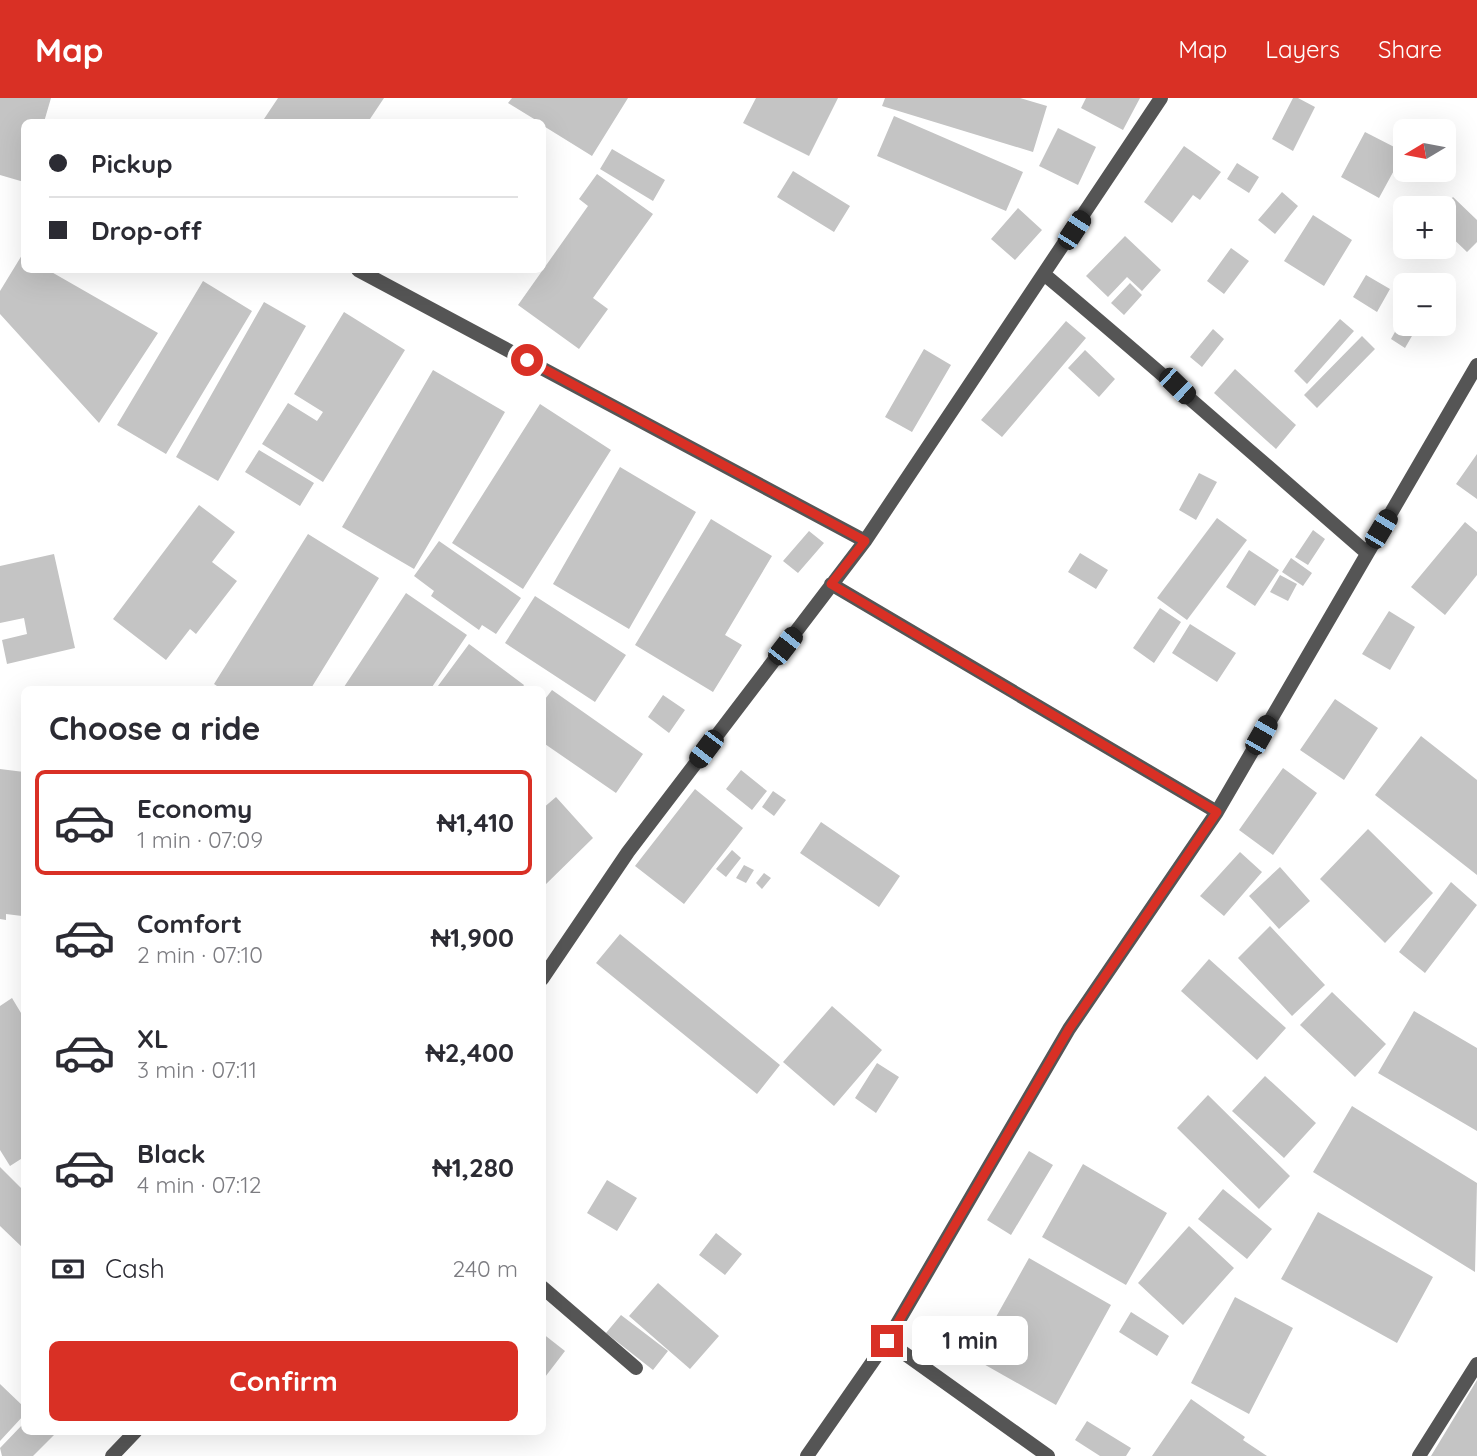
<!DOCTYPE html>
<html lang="en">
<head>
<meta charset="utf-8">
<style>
	:root { --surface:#fff; --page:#f7f7f7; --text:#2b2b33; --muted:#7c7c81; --line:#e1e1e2; --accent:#d93025 }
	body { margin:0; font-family:Quicksand,sans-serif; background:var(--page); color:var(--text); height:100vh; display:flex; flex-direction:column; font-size:26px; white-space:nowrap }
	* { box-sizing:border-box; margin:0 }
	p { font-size:23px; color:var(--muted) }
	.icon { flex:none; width:38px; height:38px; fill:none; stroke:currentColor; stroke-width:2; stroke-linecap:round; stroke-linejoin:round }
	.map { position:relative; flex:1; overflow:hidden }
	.sheet { position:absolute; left:21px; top:588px; width:525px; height:749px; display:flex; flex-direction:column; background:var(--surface); border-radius:10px; box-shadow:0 7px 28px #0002 }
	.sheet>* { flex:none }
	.hud { position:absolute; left:21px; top:21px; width:525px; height:154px; border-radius:10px; box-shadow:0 7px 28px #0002; display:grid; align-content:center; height:154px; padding:0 28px; background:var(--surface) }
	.needle { width:46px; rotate:260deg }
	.controls { position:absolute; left:1393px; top:21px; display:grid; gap:14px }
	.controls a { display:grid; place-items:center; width:63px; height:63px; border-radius:10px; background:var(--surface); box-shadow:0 7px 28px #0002; font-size:35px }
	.end { position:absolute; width:32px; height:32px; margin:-16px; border:9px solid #d93025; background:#fff; box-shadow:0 0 0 4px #fff }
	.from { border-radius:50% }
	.bubble { position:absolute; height:49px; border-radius:10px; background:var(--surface); box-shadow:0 7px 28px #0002; font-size:23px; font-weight:800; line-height:49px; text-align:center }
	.car { position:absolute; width:21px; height:42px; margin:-21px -10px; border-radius:9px; box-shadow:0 0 5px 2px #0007; background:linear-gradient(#222 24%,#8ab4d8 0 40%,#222 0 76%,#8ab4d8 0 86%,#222 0) }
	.hud b { display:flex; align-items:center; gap:24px; height:66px; font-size:26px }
	.hud b+b { border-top:2px solid var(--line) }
	.hud i { width:18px; height:18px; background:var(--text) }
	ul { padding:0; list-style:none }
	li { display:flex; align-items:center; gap:21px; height:105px; margin:0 14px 10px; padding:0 14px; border:4px solid transparent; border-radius:10px }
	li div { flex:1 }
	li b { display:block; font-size:26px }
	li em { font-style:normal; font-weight:800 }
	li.on { border-color:var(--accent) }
	li>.icon { width:63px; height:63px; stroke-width:1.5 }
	h2 { padding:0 28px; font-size:32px; line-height:84px }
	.pay { display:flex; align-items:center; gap:18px; height:77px; padding:0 28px; font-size:26px }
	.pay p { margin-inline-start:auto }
	.action { display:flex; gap:14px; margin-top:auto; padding:14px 28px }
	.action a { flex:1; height:80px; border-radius:10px; background:var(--accent); color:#fff; font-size:28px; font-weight:800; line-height:80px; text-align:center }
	header { display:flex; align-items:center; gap:42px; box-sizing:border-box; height:98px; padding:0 35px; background:var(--accent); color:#fff }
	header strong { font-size:33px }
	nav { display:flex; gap:38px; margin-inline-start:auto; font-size:24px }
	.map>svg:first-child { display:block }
	.building { fill:#c4c4c4 }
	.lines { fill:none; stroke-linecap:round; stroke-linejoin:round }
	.lane { stroke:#555; stroke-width:14 }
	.street { stroke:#555; stroke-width:14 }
	.route { stroke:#d93025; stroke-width:9 }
</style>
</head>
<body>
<header>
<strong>Map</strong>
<nav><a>Map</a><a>Layers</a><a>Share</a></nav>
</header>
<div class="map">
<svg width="1477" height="1358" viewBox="0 0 1477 1358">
	<rect width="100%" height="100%" fill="#fff"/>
	<path class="building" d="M 0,0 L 51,0 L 44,24 L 24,24 L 24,84 L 0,77 Z
		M 278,0 L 384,0 L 368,24 L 262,24 Z
		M 512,0 L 628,0 L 592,58 L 542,27 L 542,24 L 539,24 L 508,5 Z
		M 756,0 L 838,0 L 809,58 L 743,25 Z
		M 885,0 L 1020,0 L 1047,8 L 1033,54 L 882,8 Z
		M 1086,0 L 1140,0 L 1123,32 L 1081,10 Z
		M 1293,0 L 1298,0 L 1315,9 L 1293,53 L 1272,41 Z
		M 894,18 L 1023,74 L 1006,113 L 877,58 Z
		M 1058,30 L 1096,49 L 1078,87 L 1039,68 Z
		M 1365,34 L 1404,54 L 1379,100 L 1341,79 Z
		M 1184,48 L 1221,74 L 1200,102 L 1193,97 L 1172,125 L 1144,104 Z
		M 612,51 L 665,82 L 653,103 L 600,71 Z
		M 1237,65 L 1259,79 L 1249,95 L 1227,81 Z
		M 793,73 L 850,108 L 834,134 L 777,99 Z
		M 597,76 L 653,116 L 593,200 L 608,211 L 579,251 L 518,207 L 588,108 L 579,101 Z
		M 1282,94 L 1298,108 L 1275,136 L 1258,122 Z
		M 1453,99 L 1477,122 L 1477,144 L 1467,154 L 1444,132 L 1444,109 Z
		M 1018,110 L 1042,132 L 1015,162 L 991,141 Z
		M 1313,117 L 1352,142 L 1324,188 L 1284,163 Z
		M 1125,138 L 1161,172 L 1142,193 L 1127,179 L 1108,199 L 1086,178 Z
		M 1231,150 L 1249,163 L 1224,196 L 1207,183 Z
		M 22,157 L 24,158 L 24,172 L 48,172 L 158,235 L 99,325 L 0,216 L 0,193 Z
		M 1366,177 L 1390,191 L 1377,214 L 1353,199 Z
		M 203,183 L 252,213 L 166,356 L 117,327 Z
		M 1130,185 L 1142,197 L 1124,217 L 1111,205 Z
		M 264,204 L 306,228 L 218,383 L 176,359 Z
		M 344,214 L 405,252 L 323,384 L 262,346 L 288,305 L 317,323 L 323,314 L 294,296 Z
		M 1405,216 L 1405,226 L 1434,226 L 1427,238 L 1416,231 L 1405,250 L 1391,241 Z
		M 1340,221 L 1354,233 L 1307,286 L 1294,273 Z
		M 1066,223 L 1086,240 L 1002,339 L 981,322 Z
		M 1213,231 L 1224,241 L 1202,269 L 1190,259 Z
		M 1362,238 L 1375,251 L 1317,310 L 1304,297 Z
		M 924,251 L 951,267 L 912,334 L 885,319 Z
		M 1085,252 L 1115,281 L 1099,299 L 1068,270 Z
		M 1235,271 L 1296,327 L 1276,351 L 1214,295 Z
		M 433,272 L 505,314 L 414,471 L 342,429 Z
		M 540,306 L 611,352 L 523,491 L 452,445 Z
		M 259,352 L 314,385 L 300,408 L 245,374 Z
		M 1477,356 L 1477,401 L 1456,386 Z
		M 620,369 L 696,414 L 629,531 L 553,486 Z
		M 1199,375 L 1217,384 L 1196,422 L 1179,412 Z
		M 199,407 L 235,434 L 212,464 L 237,483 L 196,536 L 190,531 L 166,562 L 113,521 Z
		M 1217,420 L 1247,442 L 1187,522 L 1157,500 Z
		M 711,421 L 772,458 L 725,537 L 742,547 L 713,594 L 635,547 Z
		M 1465,424 L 1477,434 L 1477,477 L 1445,517 L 1411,489 Z
		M 1313,432 L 1325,441 L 1308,467 L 1295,459 Z
		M 809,433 L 824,445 L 798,475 L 783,463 Z
		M 308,436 L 379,480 L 310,592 L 223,592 L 214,586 Z
		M 439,443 L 521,500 L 496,536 L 482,527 L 479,532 L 431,498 L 434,493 L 414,478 Z
		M 1249,452 L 1279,472 L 1255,508 L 1226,489 Z
		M 1080,455 L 1108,472 L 1096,491 L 1068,474 Z
		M 54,456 L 75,550 L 7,566 L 2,542 L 27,536 L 24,520 L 0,525 L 0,468 Z
		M 1291,460 L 1312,475 L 1303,488 L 1282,474 Z
		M 1280,477 L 1297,486 L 1288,503 L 1270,494 Z
		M 406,495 L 467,537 L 430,592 L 342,592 Z
		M 535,498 L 626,557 L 595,604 L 505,545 Z
		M 1160,510 L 1181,524 L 1154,565 L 1133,550 Z
		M 1389,513 L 1415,529 L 1390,572 L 1362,556 Z
		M 1190,526 L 1236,555 L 1217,584 L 1172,555 Z
		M 469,546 L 524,587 L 521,592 L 435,592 Z
		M 552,592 L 643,656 L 616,695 L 542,644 L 542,605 Z
		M 663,597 L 685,612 L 669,635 L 648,619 Z
		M 1335,601 L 1378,630 L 1344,682 L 1300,652 Z
		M 1421,638 L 1477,682 L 1477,777 L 1375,697 Z
		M 1283,670 L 1317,695 L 1273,757 L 1239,732 Z
		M 0,671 L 24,674 L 24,806 L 22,818 L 6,816 L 6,822 L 0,821 Z
		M 741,672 L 767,693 L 752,712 L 726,691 Z
		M 695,691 L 743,730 L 684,806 L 635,768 Z
		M 773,693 L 786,702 L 774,718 L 762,709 Z
		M 556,699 L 593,740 L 542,790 L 542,711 Z
		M 821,724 L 900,778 L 879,809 L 800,755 Z
		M 1368,731 L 1433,795 L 1385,845 L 1320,781 Z
		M 732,752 L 741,760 L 726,779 L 716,771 Z
		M 1240,754 L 1262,774 L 1224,818 L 1200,798 Z
		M 744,767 L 754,772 L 746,785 L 736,780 Z
		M 1280,769 L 1310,803 L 1279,831 L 1249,798 Z
		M 764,775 L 771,780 L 762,791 L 756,785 Z
		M 1451,784 L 1477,807 L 1425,875 L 1399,854 Z
		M 1270,828 L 1325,887 L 1292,918 L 1238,860 Z
		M 620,836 L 780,967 L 757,996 L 596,865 Z
		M 1209,861 L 1286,930 L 1257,962 L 1181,893 Z
		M 1332,894 L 1386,946 L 1355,979 L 1300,927 Z
		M 12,900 L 24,920 L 24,1059 L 10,1068 L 0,1052 L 0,908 Z
		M 832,908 L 882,952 L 834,1008 L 783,964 Z
		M 1414,913 L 1477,950 L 1477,1033 L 1378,975 Z
		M 877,965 L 899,979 L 876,1015 L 855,1000 Z
		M 1265,978 L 1316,1025 L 1284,1060 L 1232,1013 Z
		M 1208,997 L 1290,1078 L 1259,1111 L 1177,1030 Z
		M 1352,1008 L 1477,1085 L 1475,1174 L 1313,1074 Z
		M 1029,1053 L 1053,1067 L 1011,1137 L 987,1122 Z
		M 1083,1066 L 1167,1115 L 1126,1187 L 1042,1139 Z
		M 0,1069 L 24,1093 L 24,1151 L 0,1128 Z
		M 607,1082 L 637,1100 L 617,1133 L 587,1115 Z
		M 1223,1091 L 1272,1131 L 1247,1161 L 1198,1121 Z
		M 1318,1114 L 1433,1179 L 1397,1245 L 1281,1181 Z
		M 1189,1128 L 1234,1170 L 1183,1227 L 1138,1185 Z
		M 716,1135 L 742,1156 L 725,1177 L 699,1157 Z
		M 1029,1160 L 1111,1207 L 1056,1307 L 973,1260 Z
		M 658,1185 L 719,1238 L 690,1271 L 629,1218 Z
		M 1235,1199 L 1293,1230 L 1249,1316 L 1191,1285 Z
		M 1131,1214 L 1169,1238 L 1157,1258 L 1119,1234 Z
		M 621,1217 L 668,1253 L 653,1272 L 606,1235 Z
		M 542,1235 L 565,1253 L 542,1283 Z
		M 1477,1282 L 1477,1358 L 1431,1358 Z
		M 0,1286 L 24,1309 L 24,1317 L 0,1343 Z
		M 1191,1301 L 1245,1339 L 1243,1342 L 1267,1358 L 1152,1358 Z
		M 1087,1323 L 1131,1350 L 1126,1358 L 1100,1358 L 1075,1342 Z
		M 24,1325 L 24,1334 L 57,1334 L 33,1358 L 2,1358 L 0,1350 Z"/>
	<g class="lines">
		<path class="lane" d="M 887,1243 L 1048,1358"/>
		<path class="street" d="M 358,172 L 865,443
			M 1045,177 C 1154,268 1260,362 1367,455
			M 831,486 L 1217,714
			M 542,881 L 628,754 L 865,443 L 1161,0
			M 542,1189 L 636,1270
			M 112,1358 L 135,1334
			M 807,1358 L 887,1243 L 1069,931 L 1217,714 L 1477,267
			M 1419,1358 L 1477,1266"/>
	</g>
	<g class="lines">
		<path class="route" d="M 527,262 L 865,443 L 831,486 L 1217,714 L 1069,931 L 887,1243"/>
	</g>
</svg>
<div class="controls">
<a><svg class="needle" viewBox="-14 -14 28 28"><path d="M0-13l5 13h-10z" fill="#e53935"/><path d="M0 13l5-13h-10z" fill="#7c7c81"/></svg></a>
<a>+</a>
<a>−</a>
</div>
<i class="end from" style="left:527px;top:262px"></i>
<i class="end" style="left:887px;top:1243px"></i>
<div class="bubble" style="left:912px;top:1218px;width:116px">1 min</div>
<i class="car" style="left:1074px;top:132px;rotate:33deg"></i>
<i class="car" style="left:1177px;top:288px;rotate:134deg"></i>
<i class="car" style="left:1381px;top:431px;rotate:31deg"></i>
<i class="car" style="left:785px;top:548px;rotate:38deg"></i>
<i class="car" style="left:1261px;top:637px;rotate:30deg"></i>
<i class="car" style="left:706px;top:651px;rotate:217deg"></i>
<div class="hud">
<b><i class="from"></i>Pickup</b>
<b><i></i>Drop-off</b>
</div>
<section class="sheet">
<h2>Choose a ride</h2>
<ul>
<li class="on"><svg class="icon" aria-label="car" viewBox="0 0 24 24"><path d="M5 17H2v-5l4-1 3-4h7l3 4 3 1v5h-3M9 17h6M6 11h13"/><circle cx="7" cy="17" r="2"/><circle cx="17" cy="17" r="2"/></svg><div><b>Economy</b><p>1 min · 07:09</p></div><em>₦1,410</em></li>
<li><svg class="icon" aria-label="car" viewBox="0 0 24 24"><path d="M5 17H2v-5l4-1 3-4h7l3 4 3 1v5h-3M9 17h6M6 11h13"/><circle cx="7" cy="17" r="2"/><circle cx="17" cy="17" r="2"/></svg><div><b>Comfort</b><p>2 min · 07:10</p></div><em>₦1,900</em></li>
<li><svg class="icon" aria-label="car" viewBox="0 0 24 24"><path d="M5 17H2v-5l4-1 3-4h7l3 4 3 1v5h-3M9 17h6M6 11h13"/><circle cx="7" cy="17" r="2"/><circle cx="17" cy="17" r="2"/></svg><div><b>XL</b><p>3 min · 07:11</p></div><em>₦2,400</em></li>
<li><svg class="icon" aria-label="car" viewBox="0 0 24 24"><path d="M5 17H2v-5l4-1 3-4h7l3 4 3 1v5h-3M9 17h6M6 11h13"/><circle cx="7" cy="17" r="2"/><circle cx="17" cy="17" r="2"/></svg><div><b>Black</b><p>4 min · 07:12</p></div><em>₦1,280</em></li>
</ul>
<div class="pay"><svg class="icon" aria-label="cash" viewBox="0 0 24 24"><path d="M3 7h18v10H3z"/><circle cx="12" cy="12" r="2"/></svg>Cash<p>240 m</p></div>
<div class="action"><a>Confirm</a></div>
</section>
</div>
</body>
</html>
